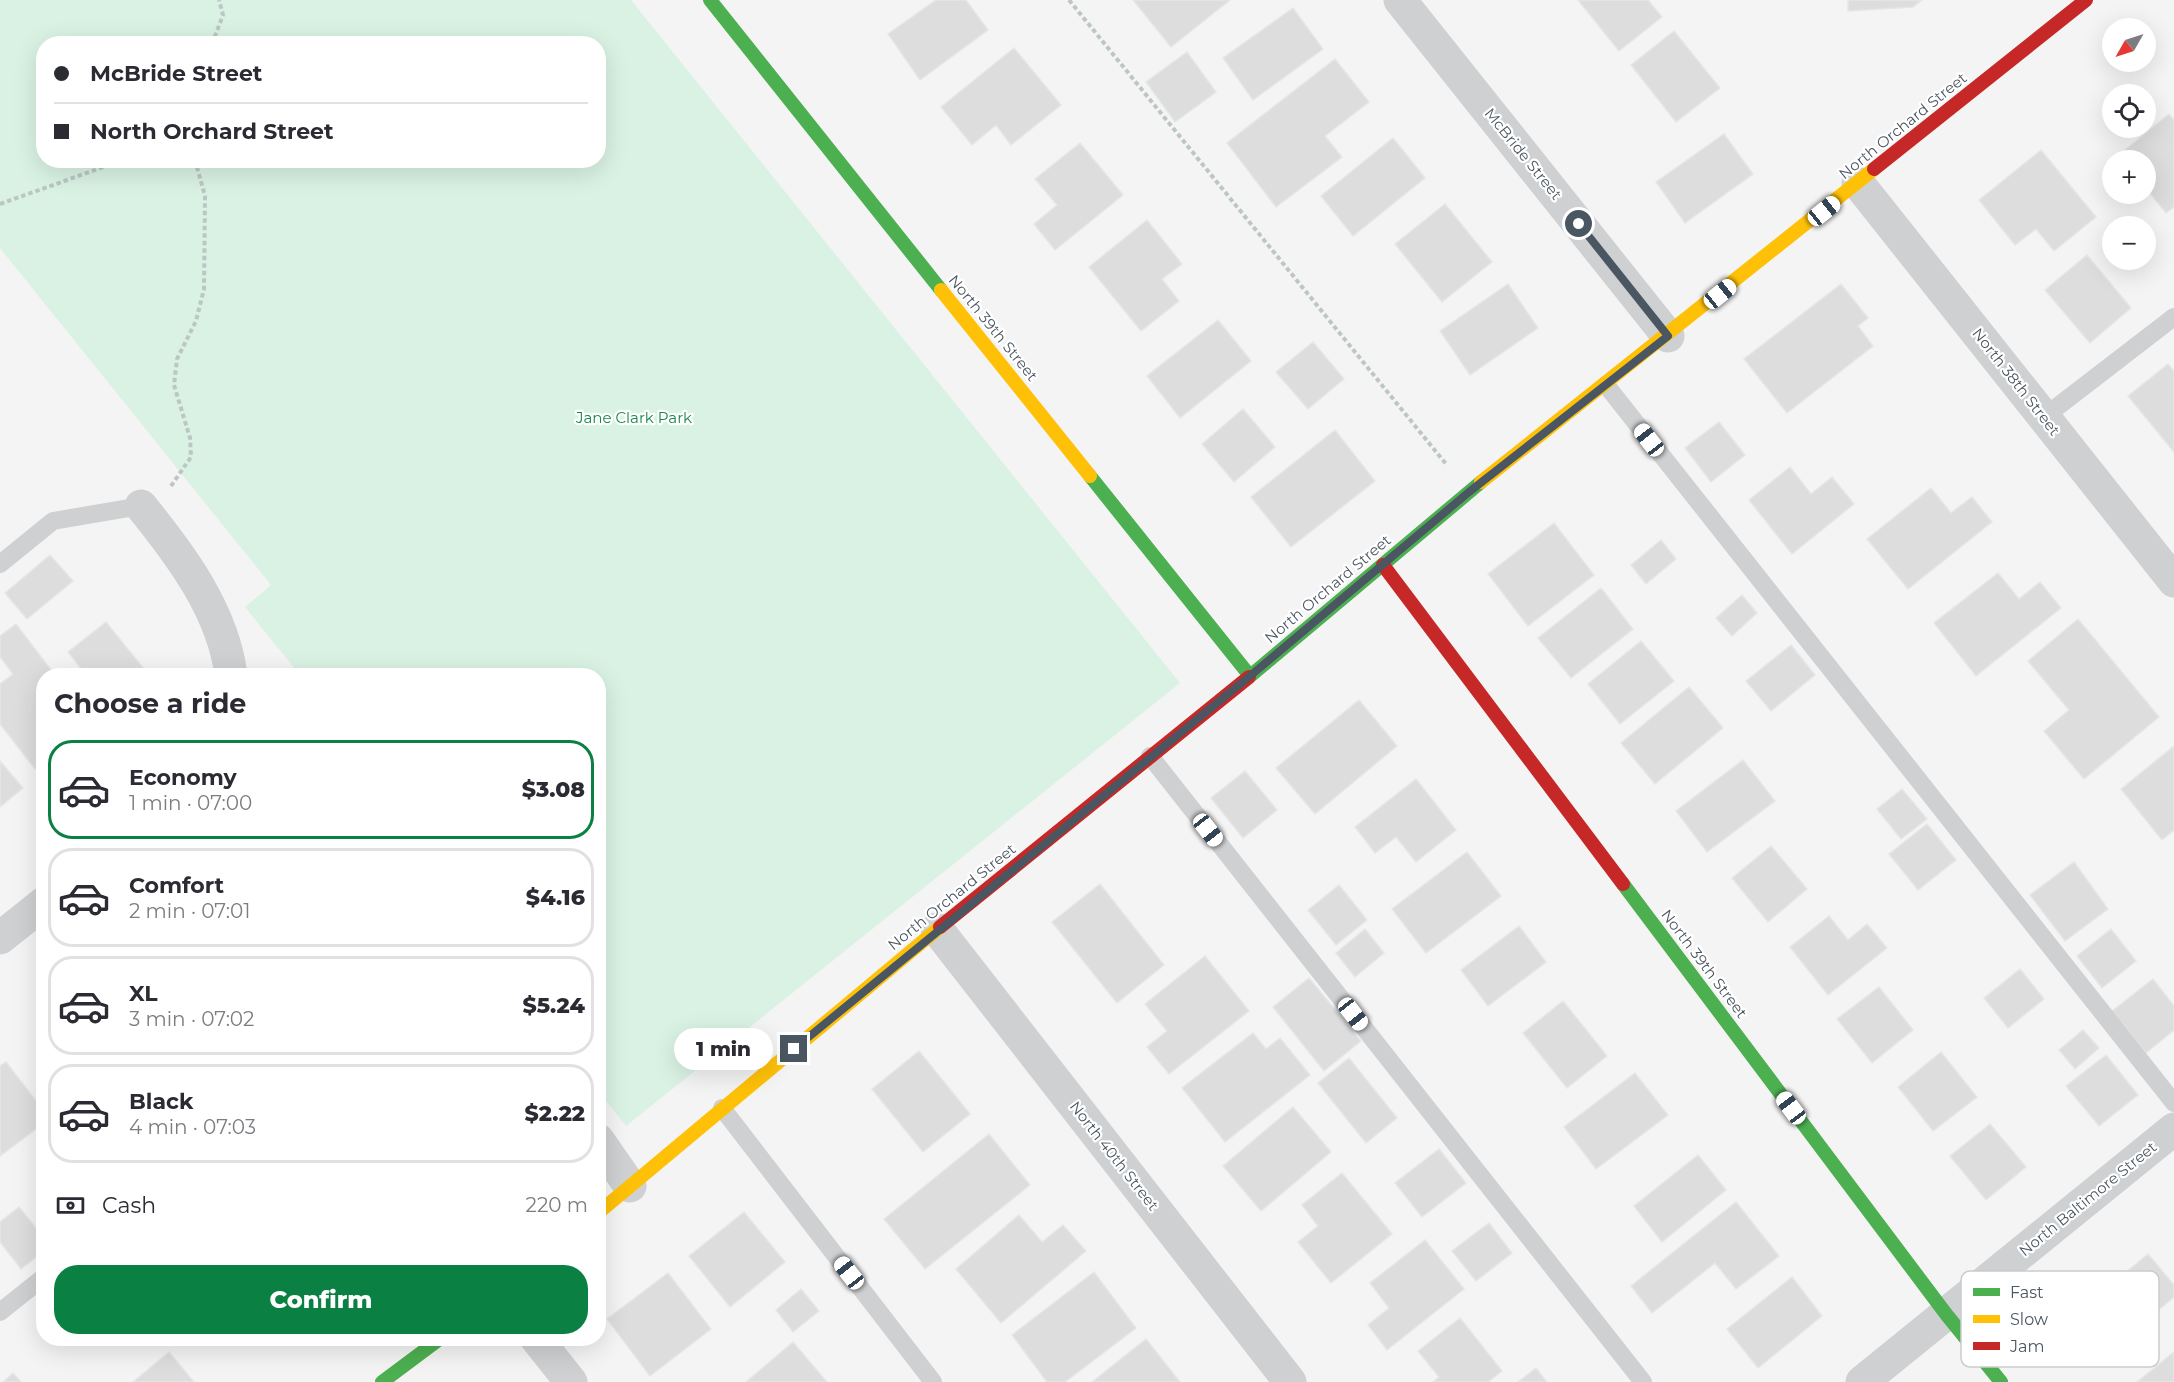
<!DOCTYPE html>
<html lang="en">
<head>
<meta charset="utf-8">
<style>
	:root { --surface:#fff; --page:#f7f7f7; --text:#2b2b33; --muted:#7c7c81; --line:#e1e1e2; --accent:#0b8043 }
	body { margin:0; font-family:Montserrat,sans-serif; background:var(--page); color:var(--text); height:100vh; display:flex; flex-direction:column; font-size:22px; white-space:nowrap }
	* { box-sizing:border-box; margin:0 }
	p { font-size:20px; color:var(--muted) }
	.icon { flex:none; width:33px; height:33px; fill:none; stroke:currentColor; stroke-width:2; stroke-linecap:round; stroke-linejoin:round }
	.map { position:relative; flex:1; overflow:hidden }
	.panel { position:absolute; left:36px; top:668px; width:570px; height:678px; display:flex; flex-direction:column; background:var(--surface); border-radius:24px; box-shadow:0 6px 24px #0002 }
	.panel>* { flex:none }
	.banner { position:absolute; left:36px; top:36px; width:570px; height:132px; border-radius:24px; box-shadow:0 6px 24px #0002; display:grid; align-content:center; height:132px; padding:0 18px; background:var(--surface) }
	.needle { width:39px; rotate:231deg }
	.tools { position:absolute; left:2102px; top:18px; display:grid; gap:12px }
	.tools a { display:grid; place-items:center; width:54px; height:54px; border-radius:50%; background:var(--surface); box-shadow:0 6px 24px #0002; font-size:30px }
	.end { position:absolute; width:27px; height:27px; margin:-14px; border:8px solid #4a5661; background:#fff; box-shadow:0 0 0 3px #fff }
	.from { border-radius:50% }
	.bubble { position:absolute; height:42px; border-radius:21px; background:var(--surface); box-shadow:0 6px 24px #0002; font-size:20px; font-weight:800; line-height:42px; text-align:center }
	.car { position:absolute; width:18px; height:36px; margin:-18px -9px; border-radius:8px; box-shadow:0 0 4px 2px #0007; background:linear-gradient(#fff 24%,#345 0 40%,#fff 0 76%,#345 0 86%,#fff 0) }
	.banner b { display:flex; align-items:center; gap:21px; height:57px; font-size:22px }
	.banner b+b { border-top:2px solid var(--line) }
	.banner i { width:15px; height:15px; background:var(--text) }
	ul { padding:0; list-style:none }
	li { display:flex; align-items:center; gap:18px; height:99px; margin:0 12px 9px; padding:0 6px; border:3px solid var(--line); border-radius:24px }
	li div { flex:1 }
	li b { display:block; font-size:22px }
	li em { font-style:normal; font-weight:800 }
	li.current { border-color:var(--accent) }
	li>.icon { width:54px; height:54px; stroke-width:1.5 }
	h2 { padding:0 18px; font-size:27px; line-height:72px }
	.pay { display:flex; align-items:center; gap:15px; height:66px; padding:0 18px; font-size:22px }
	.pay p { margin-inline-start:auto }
	.cta { display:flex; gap:12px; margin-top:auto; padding:12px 18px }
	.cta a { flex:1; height:69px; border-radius:24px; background:var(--accent); color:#fff; font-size:24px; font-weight:800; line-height:69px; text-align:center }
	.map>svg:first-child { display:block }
	.green { fill:#d9f2e3; fill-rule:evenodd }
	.building { fill:#ddddde; stroke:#e5e6e7; stroke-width:1.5 }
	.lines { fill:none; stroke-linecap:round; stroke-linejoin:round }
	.path { stroke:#bcc7c4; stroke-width:4; stroke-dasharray:4.5 3; stroke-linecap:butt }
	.lane { stroke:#ced0d2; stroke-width:18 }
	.street { stroke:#ced0d2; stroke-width:33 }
	.fast { stroke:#4caf50; stroke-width:14 }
	.slow { stroke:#ffc107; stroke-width:14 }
	.jam { stroke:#c62828; stroke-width:14 }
	.route { stroke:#4a5661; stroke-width:8 }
	.labels { text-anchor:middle; stroke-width:4.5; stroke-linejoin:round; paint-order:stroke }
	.street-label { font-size:15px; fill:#4a5661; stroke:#fff }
	.park-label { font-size:15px; fill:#17864f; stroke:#fff }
	.key { fill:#fff; stroke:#c9ccd0; stroke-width:1.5 }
	.key-label { font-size:16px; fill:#4a5661 }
</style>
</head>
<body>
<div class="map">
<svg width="2174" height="1382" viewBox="0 0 2174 1382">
	<rect width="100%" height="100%" fill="#f4f4f4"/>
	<path class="green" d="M 0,0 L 631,0 L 1180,683 L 626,1126 L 599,1092 L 598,675 L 300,675 L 245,607 L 271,585 L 0,248 ZM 44,44 L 598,44 L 598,160 L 44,160 Z"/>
	<path class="building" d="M 936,0 L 966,0 L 988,30 L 920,80 L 888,34 Z
		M 1133,0 L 1230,0 L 1171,47 Z
		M 1578,0 L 1648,0 L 1662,17 L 1619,51 Z
		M 1848,0 L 1922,0 L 1913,7 L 1848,11 Z
		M 1293,8 L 1323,49 L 1253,100 L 1223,58 Z
		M 1674,31 L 1720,88 L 1676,122 L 1631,65 Z
		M 1014,48 L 1061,105 L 1011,145 L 996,125 L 972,145 L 941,107 Z
		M 1187,52 L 1216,92 L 1175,122 L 1146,82 Z
		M 1335,59 L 1369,102 L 1325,136 L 1342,157 L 1276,207 L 1227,143 Z
		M 2169,114 L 2174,120 L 2174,207 L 2166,213 L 2145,187 L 2145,160 L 2123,160 L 2119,155 Z
		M 1724,134 L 1753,174 L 1685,223 L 1656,182 Z
		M 1393,138 L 1425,178 L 1353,236 L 1321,196 Z
		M 1080,143 L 1123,195 L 1055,250 L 1034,224 L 1057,205 L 1035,179 Z
		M 2041,150 L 2096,217 L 2054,251 L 2036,229 L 2015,245 L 1979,200 Z
		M 1445,204 L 1492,262 L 1442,302 L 1395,244 Z
		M 1147,220 L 1182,264 L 1162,279 L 1179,301 L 1141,331 L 1089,267 Z
		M 2087,255 L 2131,308 L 2090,343 L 2045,290 Z
		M 1508,284 L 1538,328 L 1470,375 L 1440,331 Z
		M 1841,284 L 1868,318 L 1858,326 L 1873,346 L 1787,413 L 1744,359 Z
		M 1218,320 L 1251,361 L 1180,418 L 1147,376 Z
		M 1313,342 L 1344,379 L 1308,409 L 1276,372 Z
		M 2168,364 L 2174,371 L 2174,452 L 2128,396 Z
		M 1243,409 L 1275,447 L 1234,482 L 1202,444 Z
		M 1719,422 L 1745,455 L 1711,482 L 1685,448 Z
		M 1335,430 L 1375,481 L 1291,547 L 1251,497 Z
		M 1790,467 L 1811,494 L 1832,477 L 1854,504 L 1792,554 L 1749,500 Z
		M 1931,488 L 1951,513 L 1972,497 L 1992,522 L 1908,589 L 1867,539 Z
		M 1554,523 L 1594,575 L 1528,626 L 1488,574 Z
		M 1661,540 L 1676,559 L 1646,584 L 1631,565 Z
		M 50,555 L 73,581 L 27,619 L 5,593 Z
		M 1998,573 L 2019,599 L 2040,582 L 2061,608 L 1976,676 L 1934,623 Z
		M 1601,588 L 1633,629 L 1571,678 L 1538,638 Z
		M 1742,595 L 1757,613 L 1732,636 L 1716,618 Z
		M 2078,619 L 2159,717 L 2084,779 L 2044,731 L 2069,710 L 2028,661 Z
		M 106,622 L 149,675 L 86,675 L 68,652 Z
		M 16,624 L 55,675 L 44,675 L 44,763 L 35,769 L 0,724 L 0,684 L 13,674 L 0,657 L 0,636 Z
		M 1641,641 L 1674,681 L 1620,724 L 1588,684 Z
		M 1791,645 L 1815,675 L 1771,711 L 1746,681 Z
		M 1689,687 L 1723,728 L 1655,784 L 1621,743 Z
		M 1359,700 L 1397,746 L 1315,814 L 1276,768 Z
		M 2174,746 L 2174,830 L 2162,840 L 2121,789 Z
		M 1743,760 L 1775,801 L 1707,852 L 1676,811 Z
		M 0,761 L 23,788 L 0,807 Z
		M 1245,771 L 1277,810 L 1243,838 L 1211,798 Z
		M 1416,779 L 1456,830 L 1416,862 L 1396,837 L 1375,853 L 1355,827 Z
		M 1902,789 L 1927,819 L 1901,839 L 1877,809 Z
		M 1927,824 L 1956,860 L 1918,890 L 1889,854 Z
		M 1771,846 L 1807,889 L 1768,922 L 1732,878 Z
		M 1467,852 L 1501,896 L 1426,953 L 1392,909 Z
		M 2074,862 L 2108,909 L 2065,941 L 2030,895 Z
		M 1100,884 L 1164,965 L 1117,1003 L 1052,922 Z
		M 1339,885 L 1367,920 L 1336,945 L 1308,910 Z
		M 1829,916 L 1848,940 L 1867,924 L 1887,948 L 1828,995 L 1790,947 Z
		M 1519,926 L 1546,962 L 1488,1006 L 1461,970 Z
		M 1365,929 L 1384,953 L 1355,977 L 1336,953 Z
		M 2111,929 L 2136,961 L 2102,988 L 2077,956 Z
		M 1205,956 L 1249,1011 L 1169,1074 L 1147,1047 L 1167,1031 L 1145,1004 Z
		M 2020,969 L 2044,999 L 2008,1028 L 1984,998 Z
		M 1309,978 L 1361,1041 L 1324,1071 L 1273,1007 Z
		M 2153,979 L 2174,1006 L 2174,1030 L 2146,1053 L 2112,1011 Z
		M 1879,987 L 1913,1030 L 1872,1063 L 1837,1019 Z
		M 1563,1001 L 1607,1056 L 1567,1088 L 1523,1033 Z
		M 2083,1030 L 2099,1048 L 2075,1069 L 2059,1050 Z
		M 1253,1033 L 1266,1049 L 1280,1038 L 1310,1075 L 1225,1142 L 1182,1088 Z
		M 919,1051 L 970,1114 L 923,1152 L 872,1089 Z
		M 1941,1052 L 1977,1097 L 1933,1131 L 1898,1087 Z
		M 2106,1055 L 2138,1095 L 2099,1126 L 2066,1086 Z
		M 1349,1058 L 1397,1118 L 1366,1143 L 1318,1083 Z
		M 6,1062 L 44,1111 L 44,1123 L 0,1156 L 0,1066 Z
		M 1635,1073 L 1668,1115 L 1596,1169 L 1564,1127 Z
		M 1293,1107 L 1331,1152 L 1261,1211 L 1223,1166 Z
		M 1990,1124 L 2026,1167 L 1986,1200 L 1950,1156 Z
		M 989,1134 L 1030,1185 L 925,1269 L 884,1219 Z
		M 1439,1149 L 1466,1183 L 1422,1217 L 1395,1183 Z
		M 1698,1155 L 1726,1190 L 1662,1242 L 1634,1206 Z
		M 1342,1173 L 1392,1234 L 1331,1283 L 1298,1242 L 1318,1226 L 1302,1205 Z
		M 1736,1202 L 1779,1256 L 1736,1289 L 1715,1263 L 1652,1313 L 1631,1286 Z
		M 19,1207 L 44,1238 L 44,1251 L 21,1269 L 0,1242 L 0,1222 Z
		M 744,1212 L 785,1262 L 730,1307 L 689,1256 Z
		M 1019,1215 L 1042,1242 L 1063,1225 L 1086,1251 L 1001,1323 L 956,1269 Z
		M 1489,1223 L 1512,1253 L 1476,1281 L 1452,1251 Z
		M 1425,1240 L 1464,1289 L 1387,1350 L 1368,1325 L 1389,1308 L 1370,1283 Z
		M 2148,1254 L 2174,1285 L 2174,1297 L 2093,1365 L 2060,1327 Z
		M 1094,1272 L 1136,1328 L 1065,1382 L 1047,1382 L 1012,1335 Z
		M 668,1273 L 711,1329 L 650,1376 L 607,1319 Z
		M 1792,1277 L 1822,1316 L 1758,1368 L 1727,1329 Z
		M 801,1289 L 819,1311 L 793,1332 L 776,1310 Z
		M 1460,1318 L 1502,1371 L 1488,1382 L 1433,1382 L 1439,1377 L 1418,1351 Z
		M 1146,1339 L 1180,1382 L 1092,1382 Z
		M 793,1342 L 827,1382 L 746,1382 Z
		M 169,1352 L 194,1382 L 133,1382 Z
		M 2174,1352 L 2174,1382 L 2137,1382 Z
		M 1536,1368 L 1547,1382 L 1518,1382 Z
		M 13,1373 L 21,1382 L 3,1382 Z"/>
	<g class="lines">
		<path class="path" d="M 1069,0 L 1446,464
			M 212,44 L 223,15 L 219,0
			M 0,204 L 123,160
			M 171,486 L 191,457 L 190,438 L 174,385 L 177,359 L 196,321 L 204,289 L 205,196 L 195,160"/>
		<path class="lane" d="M 1606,385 L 2174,1103
			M 2044,417 L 2174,317
			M 0,564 L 53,521 L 141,506
			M 1150,756 L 1643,1382
			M 722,1108 L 933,1382
			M 0,1312 L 44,1277"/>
		<path class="street" d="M 1400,0 L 1668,336
			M 1858,183 L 2174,581
			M 141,506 C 180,554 223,611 231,675
			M 937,929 L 1290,1382
			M 0,938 L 44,903
			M 598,1140 L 630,1186
			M 536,1338 L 571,1382
			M 1862,1382 L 2174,1129"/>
		<path class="fast" d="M 710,0 L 941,290
			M 1090,476 L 1250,676
			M 1249,677 L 1481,482
			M 1623,884 L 1946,1314 L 2001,1382
			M 382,1382 L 441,1338"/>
		<path class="slow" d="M 941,290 L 1090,476
			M 1481,482 L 1874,169
			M 598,1213 L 940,927"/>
		<path class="jam" d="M 1874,169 L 2086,0
			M 1383,565 L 1623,884
			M 940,927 L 1249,677"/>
	</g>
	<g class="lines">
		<path class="route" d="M 794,1049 L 1250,676 L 1469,492 L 1668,336 L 1579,224"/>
	</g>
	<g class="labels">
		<g class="street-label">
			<text transform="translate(1903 126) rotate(-39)" y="5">North Orchard Street</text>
			<text transform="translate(1523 154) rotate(51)" y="5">McBride Street</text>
			<text transform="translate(993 328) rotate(51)" y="5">North 39th Street</text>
			<text transform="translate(2016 382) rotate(52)" y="5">North 38th Street</text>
			<text transform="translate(1328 589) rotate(-40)" y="5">North Orchard Street</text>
			<text transform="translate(952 897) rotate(-39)" y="5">North Orchard Street</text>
			<text transform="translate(1704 964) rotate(53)" y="5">North 39th Street</text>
			<text transform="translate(1114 1156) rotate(52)" y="5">North 40th Street</text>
			<text transform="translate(2088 1199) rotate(-39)" y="5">North Baltimore Street</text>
		</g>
		<g class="park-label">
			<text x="634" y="423">Jane Clark Park</text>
		</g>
	</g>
	<rect x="1961" y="1271" width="198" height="96" rx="9" class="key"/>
	<rect x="1973" y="1288" width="27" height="8" fill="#4caf50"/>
	<rect x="1973" y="1315" width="27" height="8" fill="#ffc107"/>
	<rect x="1973" y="1342" width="27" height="8" fill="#c62828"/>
	<g class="key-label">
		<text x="2010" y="1298">Fast</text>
		<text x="2010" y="1325">Slow</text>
		<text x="2010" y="1352">Jam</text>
	</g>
</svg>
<div class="tools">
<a><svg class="needle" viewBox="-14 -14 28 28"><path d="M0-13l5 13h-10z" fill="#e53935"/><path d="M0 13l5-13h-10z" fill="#7c7c81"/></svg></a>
<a><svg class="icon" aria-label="locate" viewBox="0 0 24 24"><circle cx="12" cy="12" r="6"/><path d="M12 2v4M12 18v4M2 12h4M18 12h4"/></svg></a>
<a>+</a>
<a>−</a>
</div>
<i class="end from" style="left:1579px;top:224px"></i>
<i class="end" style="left:794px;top:1049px"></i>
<div class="bubble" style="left:674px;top:1028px;width:99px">1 min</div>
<i class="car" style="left:1824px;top:211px;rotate:51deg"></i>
<i class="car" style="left:1720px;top:294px;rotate:51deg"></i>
<i class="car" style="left:1649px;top:440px;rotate:322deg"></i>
<i class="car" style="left:1208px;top:830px;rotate:142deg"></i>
<i class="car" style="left:1353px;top:1014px;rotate:142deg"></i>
<i class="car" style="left:1791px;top:1108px;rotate:323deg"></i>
<i class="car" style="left:849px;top:1273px;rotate:322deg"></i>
<div class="banner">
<b><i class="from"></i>McBride Street</b>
<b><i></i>North Orchard Street</b>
</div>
<section class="panel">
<h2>Choose a ride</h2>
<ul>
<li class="current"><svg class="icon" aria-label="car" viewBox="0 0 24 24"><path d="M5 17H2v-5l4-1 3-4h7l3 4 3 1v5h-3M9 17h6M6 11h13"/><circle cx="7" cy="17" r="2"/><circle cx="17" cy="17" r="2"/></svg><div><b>Economy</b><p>1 min · 07:00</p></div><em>$3.08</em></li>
<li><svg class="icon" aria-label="car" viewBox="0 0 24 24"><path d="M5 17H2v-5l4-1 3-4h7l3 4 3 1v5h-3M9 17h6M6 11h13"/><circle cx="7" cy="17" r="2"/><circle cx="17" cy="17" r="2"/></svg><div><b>Comfort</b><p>2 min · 07:01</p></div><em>$4.16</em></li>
<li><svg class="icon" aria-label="car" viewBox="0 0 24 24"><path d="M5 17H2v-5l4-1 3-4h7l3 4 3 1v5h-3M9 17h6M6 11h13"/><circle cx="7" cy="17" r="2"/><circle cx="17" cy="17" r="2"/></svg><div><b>XL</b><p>3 min · 07:02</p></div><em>$5.24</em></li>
<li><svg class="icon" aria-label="car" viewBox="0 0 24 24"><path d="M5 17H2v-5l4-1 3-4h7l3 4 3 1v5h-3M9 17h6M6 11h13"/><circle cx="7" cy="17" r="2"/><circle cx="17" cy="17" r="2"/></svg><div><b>Black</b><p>4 min · 07:03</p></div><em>$2.22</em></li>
</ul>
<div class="pay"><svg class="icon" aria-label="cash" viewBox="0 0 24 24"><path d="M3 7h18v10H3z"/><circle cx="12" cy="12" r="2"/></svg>Cash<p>220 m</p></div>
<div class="cta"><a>Confirm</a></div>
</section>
</div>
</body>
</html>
